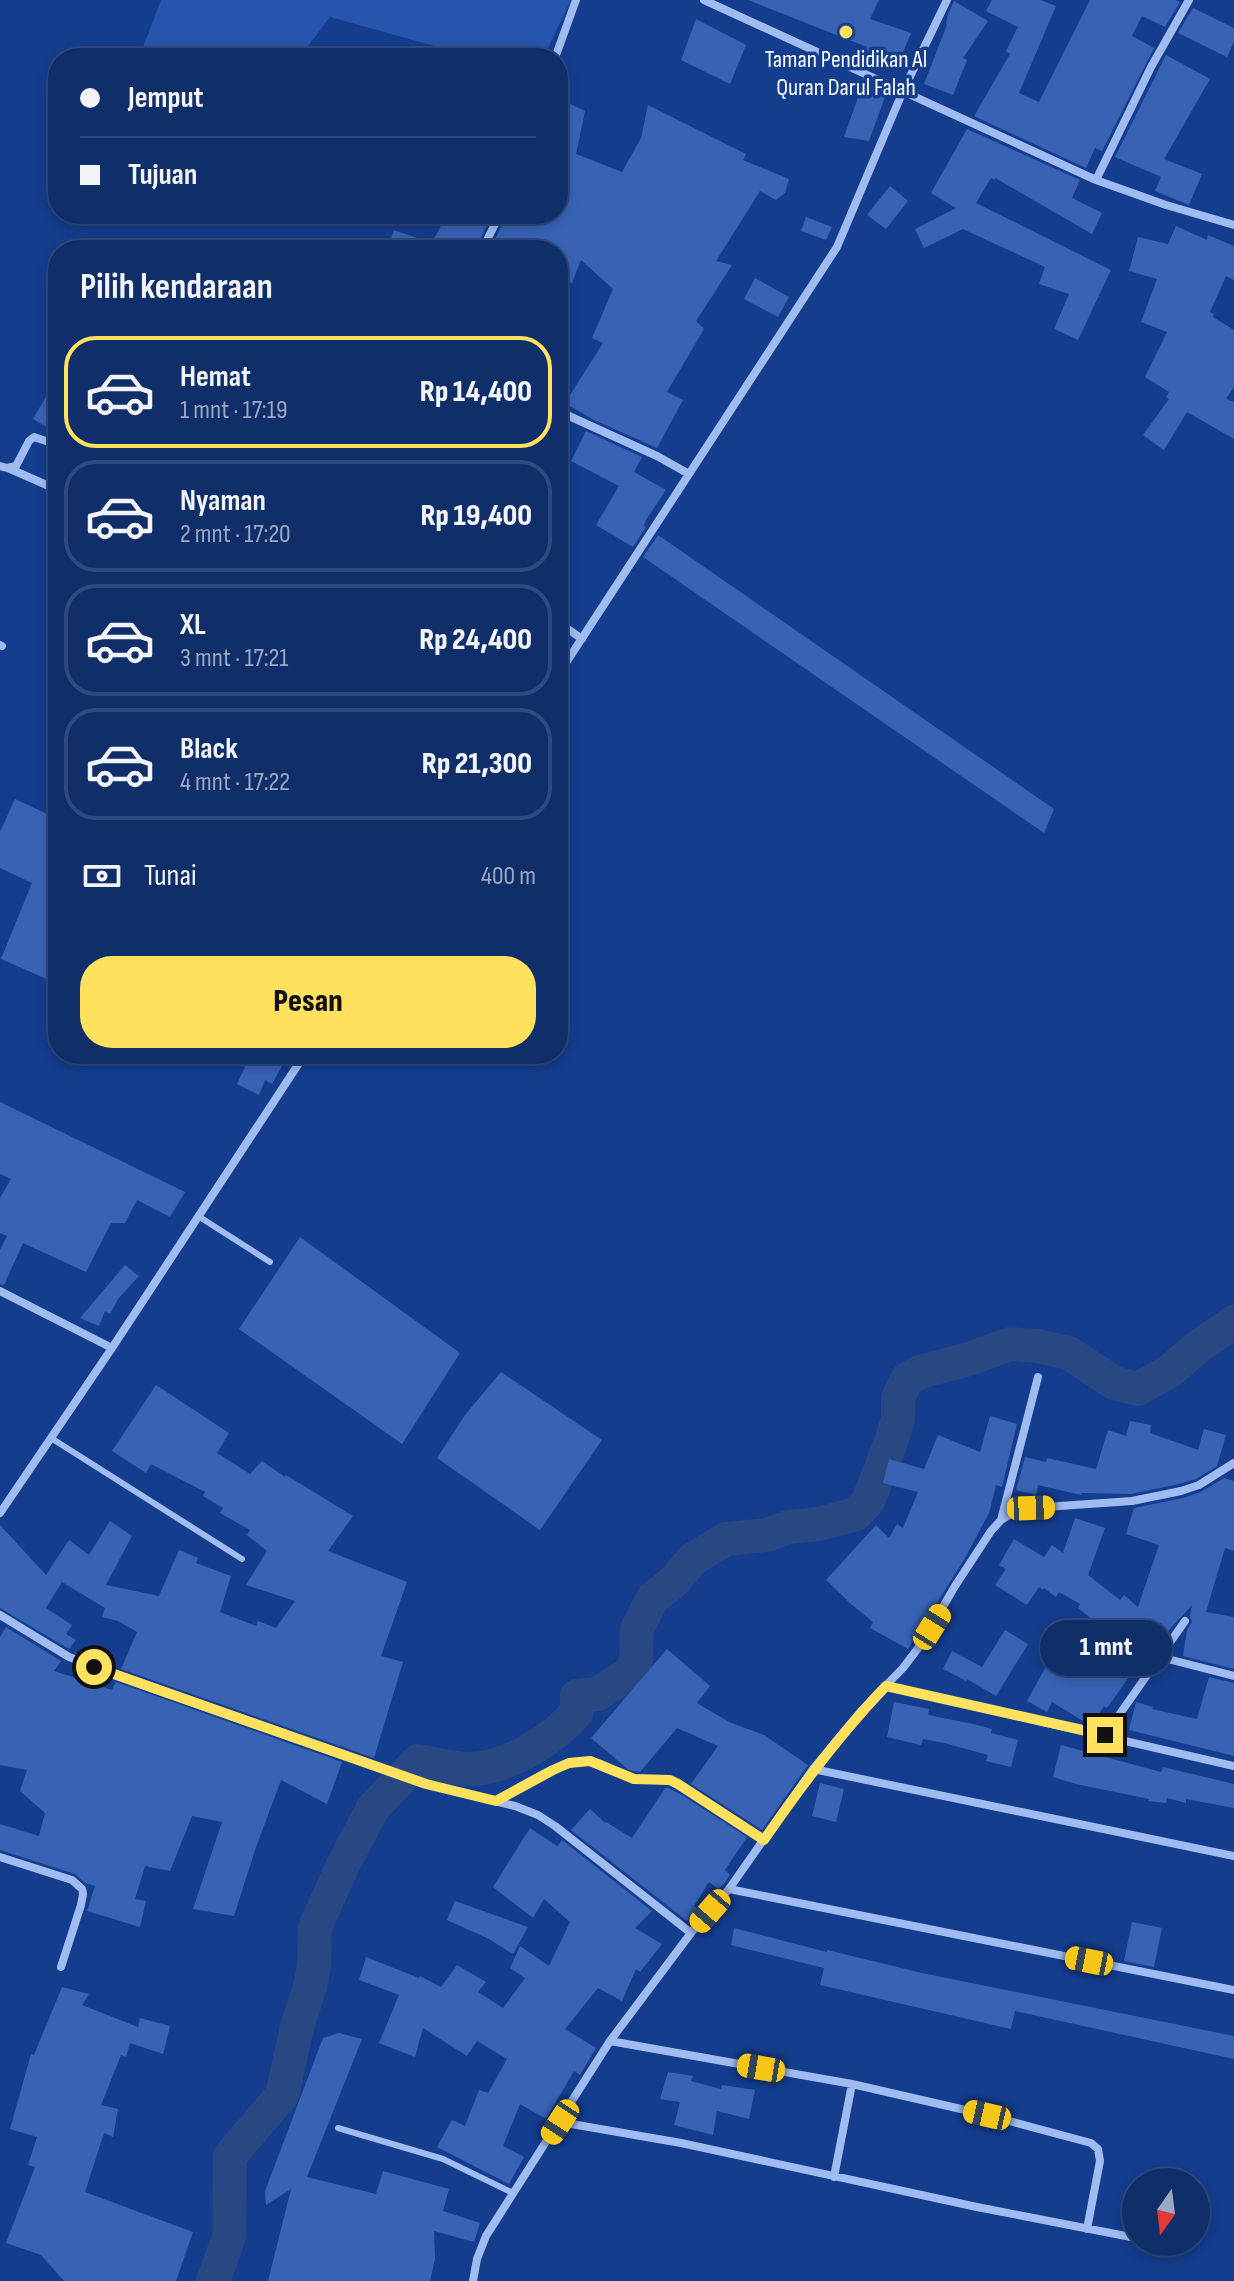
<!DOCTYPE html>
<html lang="id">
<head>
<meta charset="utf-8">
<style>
	:root { --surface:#0f2e6a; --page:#183670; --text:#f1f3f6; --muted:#9ba8c1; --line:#2f4a7e; --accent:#ffe15e }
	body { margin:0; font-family:"Sofia Sans Condensed",sans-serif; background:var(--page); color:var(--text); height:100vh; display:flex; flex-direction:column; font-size:30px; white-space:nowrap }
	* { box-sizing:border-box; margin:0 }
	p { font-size:26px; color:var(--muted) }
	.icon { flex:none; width:44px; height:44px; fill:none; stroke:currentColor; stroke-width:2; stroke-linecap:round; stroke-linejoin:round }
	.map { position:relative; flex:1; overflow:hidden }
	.panel { position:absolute; left:48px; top:240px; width:520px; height:824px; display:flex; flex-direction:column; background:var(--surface); border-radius:32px; box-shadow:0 4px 12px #0003,0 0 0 2px var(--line) }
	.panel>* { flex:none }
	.banner { position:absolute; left:48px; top:48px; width:520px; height:176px; border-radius:32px; box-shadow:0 4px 12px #0003,0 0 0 2px var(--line); display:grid; align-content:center; height:176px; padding:0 32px; background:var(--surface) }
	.needle { width:52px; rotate:194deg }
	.buttons { position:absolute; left:1122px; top:2168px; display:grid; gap:16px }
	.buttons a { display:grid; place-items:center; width:88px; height:88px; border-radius:50%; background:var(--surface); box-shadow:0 4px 12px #0003,0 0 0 2px var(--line); font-size:40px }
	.end { position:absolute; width:36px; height:36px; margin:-18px; border:10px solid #ffe15e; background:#111; box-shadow:0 0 0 4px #111 }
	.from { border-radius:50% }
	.bubble { position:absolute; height:56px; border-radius:28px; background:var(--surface); box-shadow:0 4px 12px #0003,0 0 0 2px var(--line); font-size:26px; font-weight:800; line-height:56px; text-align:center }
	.car { position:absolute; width:24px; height:48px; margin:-24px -12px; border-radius:10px; box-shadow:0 0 6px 2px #0007; background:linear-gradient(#f5c518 24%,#345 0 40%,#f5c518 0 76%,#345 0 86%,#f5c518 0) }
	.banner b { display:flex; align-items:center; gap:28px; height:76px; font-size:30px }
	.banner b+b { border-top:2px solid var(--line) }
	.banner i { width:20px; height:20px; background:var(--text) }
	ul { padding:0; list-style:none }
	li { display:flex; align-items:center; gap:24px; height:112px; margin:0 16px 12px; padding:0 16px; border:4px solid var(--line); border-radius:32px }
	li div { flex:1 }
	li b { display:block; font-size:30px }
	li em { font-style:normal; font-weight:800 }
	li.current { border-color:var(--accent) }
	li>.icon { width:72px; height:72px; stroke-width:1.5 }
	h2 { padding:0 32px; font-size:36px; line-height:96px }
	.pay { display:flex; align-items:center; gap:20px; height:88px; padding:0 32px; font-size:30px }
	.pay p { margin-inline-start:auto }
	.cta { display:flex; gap:16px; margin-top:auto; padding:16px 32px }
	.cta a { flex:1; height:92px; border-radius:32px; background:var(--accent); color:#111; font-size:32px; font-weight:800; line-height:92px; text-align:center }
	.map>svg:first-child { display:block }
	.green { fill:#2755ad }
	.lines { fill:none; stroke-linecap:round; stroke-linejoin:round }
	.river { stroke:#294783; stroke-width:34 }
	.building { fill:#3863b5 }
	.service { stroke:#9fbbf0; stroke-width:6 }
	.minor { stroke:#9fbbf0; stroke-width:8 }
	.route { stroke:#ffe15e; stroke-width:10 }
	.poi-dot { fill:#ffe15e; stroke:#143d8e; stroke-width:3 }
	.labels { text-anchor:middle; stroke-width:7; stroke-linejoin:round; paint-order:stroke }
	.poi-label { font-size:24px; fill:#fff; stroke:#143d8e }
</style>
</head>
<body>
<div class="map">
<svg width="1234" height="2281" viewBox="0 0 1234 2281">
	<rect width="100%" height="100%" fill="#143d8e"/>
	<path class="green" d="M 161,0 L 571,0 L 543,58 L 478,58 L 330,17 L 299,58 L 139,58 Z"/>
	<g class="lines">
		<path class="river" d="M 213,2281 L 229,2237 L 230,2156 L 282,2095 L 297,2027 L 311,1983 L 314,1966 L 315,1927 L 343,1865 L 373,1808 L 418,1761 C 435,1764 456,1770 474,1769 C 511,1766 554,1739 577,1712 L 577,1696 L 598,1694 L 630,1673 L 636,1661 L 637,1629 L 652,1599 L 673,1582 L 693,1559 L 726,1539 L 767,1535 L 789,1527 L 819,1524 L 856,1514 L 868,1501 L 891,1442 L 898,1419 L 898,1398 L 907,1379 L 920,1372 L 969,1359 L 1010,1344 L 1038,1346 L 1069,1353 L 1114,1383 L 1138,1389 L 1170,1371 L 1199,1346 L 1234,1322"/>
	</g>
	<path class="building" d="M 748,0 L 879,0 L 870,19 L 911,33 L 897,66 L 864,55 L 867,47 Z
		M 992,0 L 1041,0 L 1056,6 L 1019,93 L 1039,102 L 1090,0 L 1176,0 L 1180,2 L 1165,27 L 1142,16 L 1132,36 L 1154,48 L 1102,151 L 1095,148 L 1086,168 L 974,116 L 1010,54 L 1006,51 L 1018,27 L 986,11 Z
		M 954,1 L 988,21 L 963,58 L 967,60 L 953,95 L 924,84 L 947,25 L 946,24 L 948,14 Z
		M 1193,8 L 1234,28 L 1234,42 L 1227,57 L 1178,33 Z
		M 696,19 L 746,45 L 730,84 L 681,60 Z
		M 1166,55 L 1210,79 L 1164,159 L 1202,174 L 1189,205 L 1155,191 L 1161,177 L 1115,157 Z
		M 863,83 L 886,94 L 869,141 L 844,137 Z
		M 558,98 L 585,111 L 576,154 L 622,172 L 641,138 L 648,105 L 746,154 L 743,160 L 789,179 L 785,193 L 776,200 L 760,191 L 716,261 L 732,265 L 696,321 L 704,329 L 667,392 L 683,400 L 657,448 L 592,419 L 565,403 L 603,343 L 592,338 L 613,289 L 581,260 L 572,283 L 558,281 L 558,250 L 490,250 L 507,214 L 558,214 Z
		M 967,129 L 1080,180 L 1072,198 L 1102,213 L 1092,234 L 995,178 L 994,180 L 991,178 L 976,203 L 1111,270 L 1078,340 L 1054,329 L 1069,294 L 1039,284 L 1045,267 L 963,229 L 924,248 L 915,229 L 956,208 L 931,193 Z
		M 890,186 L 908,201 L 886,229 L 867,215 Z
		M 447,214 L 492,214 L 475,250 L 387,250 L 394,230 L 432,243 Z
		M 806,217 L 832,227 L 826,240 L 801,231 Z
		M 1176,226 L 1207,240 L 1208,235 L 1234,246 L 1234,280 L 1226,276 L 1210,312 L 1214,314 L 1213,317 L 1234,330 L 1234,387 L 1226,399 L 1234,402 L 1234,439 L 1187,412 L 1164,450 L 1143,435 L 1169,399 L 1166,397 L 1169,392 L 1145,377 L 1167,332 L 1141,322 L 1157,279 L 1129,271 L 1138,237 L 1168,244 Z
		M 755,278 L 789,297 L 778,317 L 744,299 Z
		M 58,376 L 58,434 L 33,419 Z
		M 586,431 L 642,457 L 634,472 L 666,490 L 646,520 L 644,525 L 646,527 L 633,547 L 596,525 L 619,486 L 571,461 Z
		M 658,535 L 1054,809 L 1044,833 L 643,557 Z
		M 15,799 L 58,819 L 58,984 L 1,959 L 32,883 L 0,868 L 0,832 Z
		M 216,1054 L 267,1054 L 283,1064 L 272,1084 L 265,1080 L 259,1095 L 237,1084 L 245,1067 Z
		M 0,1102 L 185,1192 L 170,1217 L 137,1200 L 125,1223 L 111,1223 L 86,1272 L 23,1243 L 4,1285 L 0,1284 L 0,1250 L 7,1236 L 0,1233 L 0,1198 L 11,1179 L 0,1174 Z
		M 300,1237 L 460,1353 L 402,1444 L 239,1329 Z
		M 125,1265 L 139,1276 L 118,1299 L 110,1314 L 105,1311 L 99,1326 L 80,1318 Z
		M 501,1372 L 602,1440 L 540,1530 L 437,1458 L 465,1415 Z
		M 156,1385 L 229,1433 L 217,1453 L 250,1474 L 262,1461 L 285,1477 L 286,1475 L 353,1516 L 328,1551 L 407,1582 L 381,1656 L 403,1662 L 374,1758 L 121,1669 L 137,1632 L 118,1621 L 102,1617 L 105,1608 L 62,1582 L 46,1608 L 72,1625 L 66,1634 L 76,1640 L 69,1649 L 0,1608 L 0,1525 L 46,1575 L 69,1540 L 89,1555 L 110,1521 L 132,1536 L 106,1585 L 159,1596 L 179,1550 L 198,1558 L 196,1563 L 231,1576 L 220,1612 L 256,1626 L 258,1621 L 276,1628 L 295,1601 L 246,1585 L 267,1551 L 247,1535 L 250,1530 L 220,1513 L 223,1508 L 203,1496 L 205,1492 L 151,1464 L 146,1473 L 112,1451 Z
		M 990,1416 L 1017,1424 L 1002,1487 L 996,1485 L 989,1513 L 965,1558 L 908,1649 L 870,1628 L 873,1622 L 851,1604 L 826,1580 L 876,1525 L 889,1538 L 897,1524 L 903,1528 L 918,1492 L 883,1483 L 889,1459 L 924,1469 L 938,1435 L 980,1452 Z
		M 1130,1421 L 1151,1425 L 1150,1433 L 1198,1450 L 1204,1429 L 1226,1435 L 1217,1466 L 1196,1479 L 1179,1484 L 1131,1494 L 1082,1493 L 1081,1495 L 1038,1485 L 1036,1495 L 1016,1490 L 1025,1457 L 1046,1462 L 1047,1458 L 1096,1469 L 1108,1430 L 1126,1436 Z
		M 1224,1478 L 1234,1481 L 1234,1551 L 1225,1548 L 1206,1612 L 1234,1617 L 1234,1669 L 1183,1656 L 1187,1630 L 1192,1622 L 1190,1616 L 1192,1605 L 1149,1652 L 1150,1647 L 1107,1708 L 1104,1706 L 1091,1726 L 1052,1702 L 1047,1712 L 1027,1701 L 1055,1650 L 1093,1671 L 1117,1639 L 1078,1608 L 1080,1604 L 1059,1592 L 1056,1597 L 1044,1588 L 1043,1590 L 1039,1587 L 1027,1605 L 995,1585 L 1006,1569 L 999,1565 L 1014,1539 L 1044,1557 L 1052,1545 L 1063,1553 L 1075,1518 L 1105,1528 L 1088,1575 L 1120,1600 L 1124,1595 L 1138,1607 L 1159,1545 L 1126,1534 L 1134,1508 L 1183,1498 L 1201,1492 Z
		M 6,1627 L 61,1661 L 54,1671 L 112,1690 L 116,1682 L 342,1762 L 327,1804 L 281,1780 L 255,1850 L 234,1916 L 193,1909 L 222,1822 L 192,1816 L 170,1871 L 145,1866 L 135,1899 L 146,1901 L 140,1927 L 87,1911 L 95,1886 L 85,1883 L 75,1874 L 0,1850 L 0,1824 L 39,1836 L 45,1813 L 20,1791 L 27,1770 L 0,1765 L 0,1637 Z
		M 1005,1630 L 1028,1644 L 996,1696 L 967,1679 L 966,1681 L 943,1669 L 952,1651 L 982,1667 Z
		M 667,1649 L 710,1686 L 697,1703 L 729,1722 L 764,1735 L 808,1765 L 762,1830 L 691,1784 L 718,1746 L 677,1728 L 640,1772 L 629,1770 L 591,1738 Z
		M 1209,1677 L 1234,1683 L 1234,1756 L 1129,1730 L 1136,1702 L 1153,1707 L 1152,1709 L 1197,1719 Z
		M 894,1702 L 929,1709 L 928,1715 L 973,1724 L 992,1729 L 991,1733 L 1018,1740 L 1011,1767 L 986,1761 L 988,1755 L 944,1743 L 923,1739 L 921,1745 L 887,1737 Z
		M 1061,1745 L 1161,1772 L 1163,1767 L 1234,1784 L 1234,1808 L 1186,1799 L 1186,1803 L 1167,1798 L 1166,1803 L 1148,1801 L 1149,1799 L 1076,1784 L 1053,1777 Z
		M 820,1783 L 844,1789 L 836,1822 L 812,1816 Z
		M 666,1787 L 682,1795 L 747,1837 L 725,1870 L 730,1875 L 724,1884 L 718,1889 L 709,1882 L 694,1906 L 697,1908 L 687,1921 L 571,1830 L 590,1809 L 605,1823 L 606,1822 L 632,1838 Z
		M 530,1828 L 557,1846 L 562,1840 L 652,1911 L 635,1928 L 662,1944 L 640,1972 L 636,1969 L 622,2001 L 598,1988 L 565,2029 L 596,2048 L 580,2075 L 574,2071 L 546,2119 L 520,2104 L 503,2146 L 524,2157 L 509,2184 L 437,2147 L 452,2120 L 465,2126 L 479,2090 L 488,2093 L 507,2059 L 477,2041 L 467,2056 L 423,2028 L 415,2057 L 379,2043 L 399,1995 L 359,1980 L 366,1957 L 419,1978 L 420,1976 L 441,1987 L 457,1965 L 486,1982 L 478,1992 L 503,2008 L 525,1978 L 510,1968 L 520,1946 L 549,1966 L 570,1922 L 544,1899 L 533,1918 L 493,1887 Z
		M 455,1901 L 528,1927 L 513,1954 L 489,1939 L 447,1920 Z
		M 1132,1922 L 1162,1928 L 1154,1967 L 1124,1961 Z
		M 734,1928 L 827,1952 L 827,1950 L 922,1973 L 1234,2036 L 1234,2059 L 1015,2011 L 1011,2029 L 820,1985 L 824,1968 L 731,1945 Z
		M 62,1987 L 89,1994 L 82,2005 L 138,2027 L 140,2018 L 170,2026 L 163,2054 L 130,2043 L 126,2057 L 121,2055 L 101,2105 L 118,2109 L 113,2137 L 104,2133 L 85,2192 L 193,2232 L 176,2281 L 64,2281 L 41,2255 L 6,2243 L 35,2167 L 28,2165 L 37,2137 L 10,2129 L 31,2054 L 34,2055 Z
		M 339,2033 L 362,2039 L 307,2177 L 376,2194 L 383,2171 L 449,2189 L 443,2211 L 480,2223 L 474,2242 L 434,2231 L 435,2259 L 430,2281 L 268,2281 L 291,2189 L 266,2205 L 265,2191 L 323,2038 Z
		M 668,2072 L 693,2076 L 691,2081 L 721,2089 L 722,2085 L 755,2090 L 749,2119 L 717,2111 L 713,2135 L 674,2125 L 680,2102 L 660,2099 Z"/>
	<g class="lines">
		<path class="service" d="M 198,1216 L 270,1262
			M 51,1438 L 242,1559
			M 338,2128 L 443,2159 L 513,2193"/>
		<path class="minor" d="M 704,0 L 1096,180 L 1166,205 L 1234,225
			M 555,58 L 576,0
			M 1096,180 L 1151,67 L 1189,0
			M 482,250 L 500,214
			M 558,411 L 657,456 L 689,474
			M 0,466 L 7,468 L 16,466 L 29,441 L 34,437 L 58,445
			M 8,468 L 58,490
			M 558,622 L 582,639
			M 0,645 L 2,646
			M 558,675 L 837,247 L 903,91 L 947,0
			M 0,1291 L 112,1348
			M 0,1513 L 112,1348 L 305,1054
			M 1001,1520 L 1038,1377
			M 0,1615 L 69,1657 L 145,1686 L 426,1784 L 515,1806 L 538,1815 L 555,1826 L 691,1933
			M 1160,1657 L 1234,1676
			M 886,1686 L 1234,1766
			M 1105,1735 L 1185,1621
			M 813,1769 L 1234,1856
			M 496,1801 C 521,1787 565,1756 594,1762 C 608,1765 620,1776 634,1779 C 649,1781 663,1777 678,1784 L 764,1840
			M 0,1857 L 72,1880 L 82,1889 L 83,1894 L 81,1905 L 61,1967
			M 729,1889 L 1234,1990
			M 610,2041 L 852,2084 L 987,2115 L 1091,2143 L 1098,2149 L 1100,2161 L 1087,2229
			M 560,2122 L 681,2143 L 977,2207 L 1136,2238
			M 834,2177 L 852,2084
			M 473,2281 L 477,2259 L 486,2236 L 610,2041 L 691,1933 L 729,1889 L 813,1769 L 862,1710 L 903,1668 L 922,1643 L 955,1586 L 991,1531 L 1001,1520 L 1014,1512 L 1031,1508 L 1132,1501 L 1181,1491 L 1199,1485 L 1234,1463"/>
	</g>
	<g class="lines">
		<path class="route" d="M 94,1667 L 426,1784 L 496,1801 L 553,1770 L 569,1763 L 590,1761 L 634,1779 L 670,1780 L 678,1784 L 764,1840 C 801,1786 840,1734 886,1686 L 1105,1735"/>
	</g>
	<circle class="poi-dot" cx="846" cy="32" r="8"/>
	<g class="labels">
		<g class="poi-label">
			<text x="846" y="67">Taman Pendidikan Al<tspan x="846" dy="28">Quran Darul Falah</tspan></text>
		</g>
	</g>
</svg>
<div class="buttons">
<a><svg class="needle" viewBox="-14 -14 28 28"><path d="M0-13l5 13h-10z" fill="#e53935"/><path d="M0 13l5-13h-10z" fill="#9ba8c1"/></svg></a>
</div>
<i class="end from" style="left:94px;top:1667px"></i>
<i class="end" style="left:1105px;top:1735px"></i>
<div class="bubble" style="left:1040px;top:1620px;width:132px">1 mnt</div>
<i class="car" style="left:1031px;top:1508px;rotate:88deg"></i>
<i class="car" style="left:932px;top:1627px;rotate:32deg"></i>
<i class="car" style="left:710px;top:1911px;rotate:221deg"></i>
<i class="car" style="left:1089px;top:1961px;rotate:281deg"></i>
<i class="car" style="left:761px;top:2068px;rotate:280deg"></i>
<i class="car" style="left:987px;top:2115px;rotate:283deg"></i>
<i class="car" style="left:560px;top:2122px;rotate:213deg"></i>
<div class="banner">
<b><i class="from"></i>Jemput</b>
<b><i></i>Tujuan</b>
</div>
<section class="panel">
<h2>Pilih kendaraan</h2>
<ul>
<li class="current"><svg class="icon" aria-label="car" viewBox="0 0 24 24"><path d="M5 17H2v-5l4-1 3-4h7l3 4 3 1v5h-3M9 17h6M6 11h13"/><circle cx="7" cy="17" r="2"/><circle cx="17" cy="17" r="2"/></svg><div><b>Hemat</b><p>1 mnt · 17:19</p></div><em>Rp 14,400</em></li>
<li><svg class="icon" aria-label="car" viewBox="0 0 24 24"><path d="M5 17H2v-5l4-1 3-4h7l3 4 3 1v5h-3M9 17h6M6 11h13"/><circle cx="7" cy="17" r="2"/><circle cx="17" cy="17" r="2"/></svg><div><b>Nyaman</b><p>2 mnt · 17:20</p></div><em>Rp 19,400</em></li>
<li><svg class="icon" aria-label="car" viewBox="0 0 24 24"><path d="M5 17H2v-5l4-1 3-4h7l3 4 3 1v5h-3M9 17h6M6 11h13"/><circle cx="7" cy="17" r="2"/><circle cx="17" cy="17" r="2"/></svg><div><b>XL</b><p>3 mnt · 17:21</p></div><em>Rp 24,400</em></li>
<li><svg class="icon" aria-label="car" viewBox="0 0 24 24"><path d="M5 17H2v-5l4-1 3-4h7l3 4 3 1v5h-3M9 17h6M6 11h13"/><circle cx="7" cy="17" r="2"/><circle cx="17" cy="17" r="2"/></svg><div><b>Black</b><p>4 mnt · 17:22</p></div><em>Rp 21,300</em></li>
</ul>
<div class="pay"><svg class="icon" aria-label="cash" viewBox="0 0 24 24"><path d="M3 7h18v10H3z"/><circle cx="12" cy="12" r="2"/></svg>Tunai<p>400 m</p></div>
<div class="cta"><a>Pesan</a></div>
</section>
</div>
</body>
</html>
